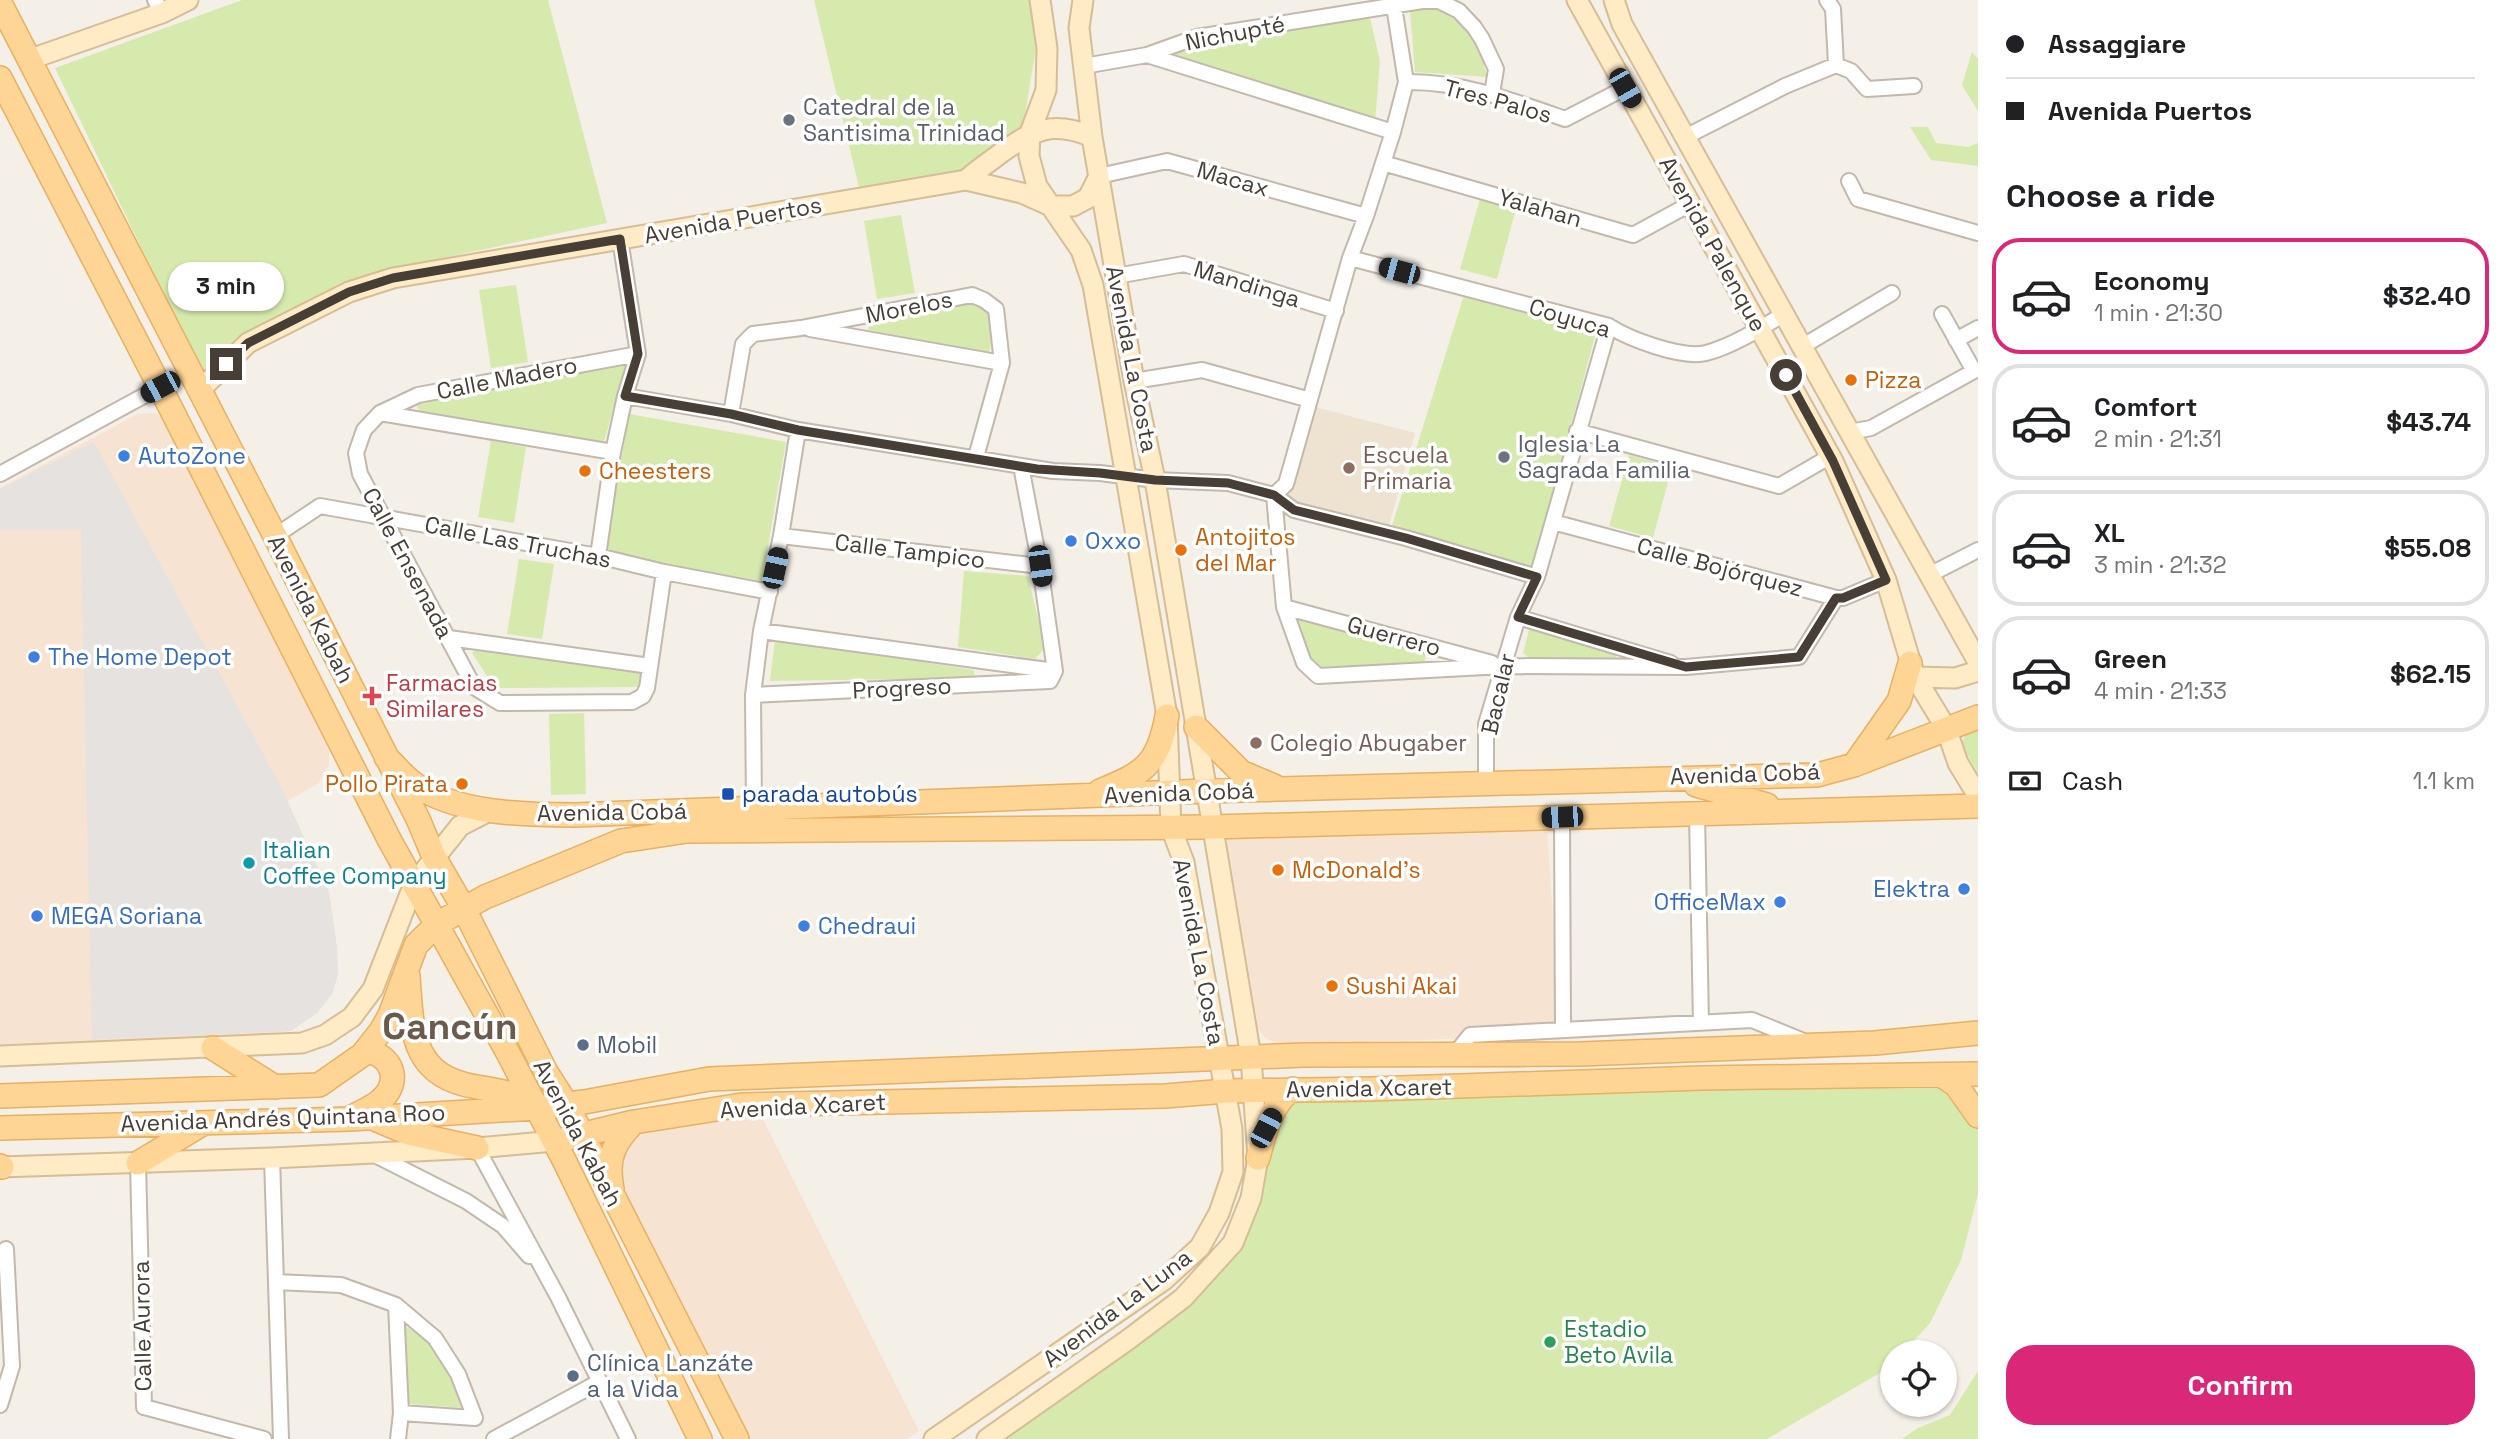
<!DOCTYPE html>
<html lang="en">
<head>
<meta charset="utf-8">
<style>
	:root { --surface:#fff; --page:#f2f2f2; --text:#202124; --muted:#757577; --line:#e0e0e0; --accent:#db2777 }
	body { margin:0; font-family:"Space Grotesk",sans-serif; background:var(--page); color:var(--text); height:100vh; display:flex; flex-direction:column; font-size:26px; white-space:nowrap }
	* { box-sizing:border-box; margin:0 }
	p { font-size:23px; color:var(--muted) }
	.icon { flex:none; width:38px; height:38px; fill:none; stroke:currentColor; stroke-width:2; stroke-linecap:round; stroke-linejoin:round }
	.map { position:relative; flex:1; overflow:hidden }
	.side { display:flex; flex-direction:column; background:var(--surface); width:525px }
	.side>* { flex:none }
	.banner { display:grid; align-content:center; height:154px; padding:0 28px; background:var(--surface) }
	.controls { position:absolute; left:1880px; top:1340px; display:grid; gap:14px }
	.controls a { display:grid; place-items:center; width:77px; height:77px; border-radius:50%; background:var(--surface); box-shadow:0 2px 5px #0004; font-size:35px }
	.end { position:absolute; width:32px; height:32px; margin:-16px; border:9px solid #473e36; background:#fff; box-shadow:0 0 0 4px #fff }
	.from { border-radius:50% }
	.bubble { position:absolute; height:49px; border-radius:24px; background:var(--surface); box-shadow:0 2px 5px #0004; font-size:23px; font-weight:800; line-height:49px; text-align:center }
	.car { position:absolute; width:21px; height:42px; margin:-21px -10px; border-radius:9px; box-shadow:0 0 5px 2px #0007; background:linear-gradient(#222 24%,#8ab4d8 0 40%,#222 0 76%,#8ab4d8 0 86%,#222 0) }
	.banner b { display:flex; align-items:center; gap:24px; height:66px; font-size:26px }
	.banner b+b { border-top:2px solid var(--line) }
	.banner i { width:18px; height:18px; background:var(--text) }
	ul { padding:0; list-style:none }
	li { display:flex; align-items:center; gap:21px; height:116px; margin:0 14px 10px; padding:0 14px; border:4px solid var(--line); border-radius:28px }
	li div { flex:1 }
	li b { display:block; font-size:26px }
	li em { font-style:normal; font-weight:800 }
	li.on { border-color:var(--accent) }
	li>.icon { width:63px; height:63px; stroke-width:1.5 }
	h2 { padding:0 28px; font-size:32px; line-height:84px }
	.pay { display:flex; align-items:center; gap:18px; height:77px; padding:0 28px; font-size:26px }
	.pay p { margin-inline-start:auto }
	.action { display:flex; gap:14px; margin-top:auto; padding:14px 28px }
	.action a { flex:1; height:80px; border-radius:28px; background:var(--accent); color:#fff; font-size:28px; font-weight:800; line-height:80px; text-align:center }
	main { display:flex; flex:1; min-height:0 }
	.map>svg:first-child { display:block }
	.commercial { fill:#f7e3d1 }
	.education { fill:#eee2d0 }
	.green { fill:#d6eaae }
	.parking { fill:#e5e2df }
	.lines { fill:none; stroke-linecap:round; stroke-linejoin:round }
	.street-casing { stroke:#c3b8ac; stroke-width:18 }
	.secondary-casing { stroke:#d6bd95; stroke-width:23 }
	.primary-casing { stroke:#e8b061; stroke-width:26 }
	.street { stroke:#fff; stroke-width:14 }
	.secondary { stroke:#ffebc6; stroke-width:19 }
	.primary { stroke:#ffd595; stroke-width:23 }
	.route { stroke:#473e36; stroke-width:9 }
	.worship-dot { fill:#6b7280; stroke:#fff; stroke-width:2.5 }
	.food-dot { fill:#e8710a; stroke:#fff; stroke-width:2.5 }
	.shop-dot { fill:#3f7fe0; stroke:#fff; stroke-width:2.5 }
	.education-dot { fill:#8d6e63; stroke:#fff; stroke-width:2.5 }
	.health-dot { fill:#e0444e; stroke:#fff; stroke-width:2.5 }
	.transit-dot { fill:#1a4fb4; stroke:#fff; stroke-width:2.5 }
	.culture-dot { fill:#0f9aa8; stroke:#fff; stroke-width:2.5 }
	.service-dot { fill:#5c6f8a; stroke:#fff; stroke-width:2.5 }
	.leisure-dot { fill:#2e9e5b; stroke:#fff; stroke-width:2.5 }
	.labels { text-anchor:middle; stroke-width:7; stroke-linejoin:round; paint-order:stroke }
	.street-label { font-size:23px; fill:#473e36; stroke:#fff }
	.worship-label { font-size:23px; fill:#5b616d; stroke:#fff; text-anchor:start }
	.food-label { font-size:23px; fill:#c56008; stroke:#fff; text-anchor:start }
	.education-label { font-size:23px; fill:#785e54; stroke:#fff; text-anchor:start }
	.shop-label { font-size:23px; fill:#366cbe; stroke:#fff; text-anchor:start }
	.health-label { font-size:23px; fill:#be3a42; stroke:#fff; text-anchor:start }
	.transit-label { font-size:23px; fill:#164399; stroke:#fff; text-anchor:start }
	.culture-label { font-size:23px; fill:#0d838f; stroke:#fff; text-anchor:start }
	.service-label { font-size:23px; fill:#4e5e75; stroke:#fff; text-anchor:start }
	.leisure-label { font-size:23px; fill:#27864d; stroke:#fff; text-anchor:start }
	.town-label { font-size:37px; font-weight:bold; fill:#6b5b4c; stroke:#fff }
</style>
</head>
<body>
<main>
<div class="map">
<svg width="1978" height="1439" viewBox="0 0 1978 1439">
	<rect width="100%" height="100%" fill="#f4efe7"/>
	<path class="commercial" d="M 155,413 L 171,423 L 329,750 L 329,765 L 318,784 L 287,801 L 329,892 L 337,948 L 338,974 L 332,994 L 317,1013 L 291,1031 L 199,1041 L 0,1047 L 0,488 L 137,414 Z
		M 1547,829 L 1561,1035 L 1282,1045 L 1265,1038 L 1254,1023 L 1224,855 L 1226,842 L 1231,833 Z
		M 760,1113 L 919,1431 L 907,1439 L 747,1439 L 615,1177 L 620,1142 L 636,1127 Z"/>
	<path class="education" d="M 1311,406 L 1415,433 L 1387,532 L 1283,502 Z"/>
	<path class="green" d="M 242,0 L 548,0 L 607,223 L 391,269 L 244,335 L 201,372 L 55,68 Z
		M 814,0 L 1030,0 L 1036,48 L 1023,127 L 964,171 L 859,187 Z
		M 1430,8 C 1469,17 1479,41 1487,77 L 1415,72 L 1410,10 Z
		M 1370,18 L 1380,61 L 1375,123 L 1160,54 L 1199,44 Z
		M 1972,52 L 1978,59 L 1978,111 L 1962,85 Z
		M 1910,127 L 1928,127 L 1936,143 L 1968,147 L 1978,143 L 1978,166 L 1931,160 Z
		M 1480,199 L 1516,209 L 1497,279 L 1460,269 Z
		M 901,215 L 915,293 L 877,299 L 864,221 Z
		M 516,285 L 528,362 L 491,368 L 479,290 Z
		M 1464,295 L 1597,329 L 1532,569 L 1391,529 Z
		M 961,301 L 974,304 L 990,312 L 992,337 L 989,354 L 868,330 L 870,323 Z
		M 626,363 L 604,442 L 420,413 L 415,401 Z
		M 629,414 L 786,442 L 762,581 L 605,554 Z
		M 491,441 L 526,447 L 514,523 L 478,517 Z
		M 1629,455 L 1672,467 L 1653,538 L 1609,526 Z
		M 519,559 L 554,564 L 542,639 L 507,634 Z
		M 964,571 L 1028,576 L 1045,648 L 1035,659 L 958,647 Z
		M 1302,618 L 1411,648 L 1426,654 L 1424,664 L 1314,667 L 1305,657 L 1293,620 Z
		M 1530,626 L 1617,650 L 1616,661 L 1530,658 L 1523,653 Z
		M 775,639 L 974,670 L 975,678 L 770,681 Z
		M 479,647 L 646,674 L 637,687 L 495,688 L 472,653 Z
		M 584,713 L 586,794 L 551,795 L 549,714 Z
		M 1978,728 L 1978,773 L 1961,744 L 1965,736 Z
		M 1971,1081 L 1978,1095 L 1978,1194 L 1961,1260 L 1930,1323 L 1903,1353 L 1892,1353 L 1890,1367 L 1767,1439 L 998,1439 L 1208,1286 L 1232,1253 L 1280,1102 Z
		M 405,1326 L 427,1339 L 449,1371 L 466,1408 L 409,1404 Z
		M 1978,1371 L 1978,1439 L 1902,1439 L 1918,1428 L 1950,1415 Z"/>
	<path class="parking" d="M 94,442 L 279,783 L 329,892 L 337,948 L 338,974 L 332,994 L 317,1013 L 291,1031 L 92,1039 L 81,530 L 0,530 L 0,489 Z"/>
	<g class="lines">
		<g class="street-casing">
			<path id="street" d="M 155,0 L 162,13
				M 1393,0 L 1406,82 L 1393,132 L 1366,216 L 1350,258 L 1286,484 L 1274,495 L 1284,607 L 1304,663 L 1318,676 L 1503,666 L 1686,667 L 1799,657 L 1836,598
				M 1827,0 L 1833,9 L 1836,65
				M 1147,55 L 1393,132
				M 1084,66 L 1147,55 L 1197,37 L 1422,1 L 1439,1 L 1459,11 L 1474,27 L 1482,39 L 1496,69 L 1492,94
				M 1406,82 C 1461,81 1514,101 1565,119 L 1625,88
				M 1685,137 L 1785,86 L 1836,65 L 1851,71 L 1867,89 L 1914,86
				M 1383,163 L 1633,235 L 1690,204
				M 1099,176 L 1167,161 L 1366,216
				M 1849,181 L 1858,199 L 1978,233
				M 1350,258 L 1609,326 C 1629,339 1682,359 1706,353 C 1731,347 1763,327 1784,314
				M 1116,276 L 1184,264 L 1336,311
				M 810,329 L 1002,363
				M 1956,340 L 1978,328
				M 1803,346 L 1892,293
				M 638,354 L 418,395 L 380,413 L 364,430 L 356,453 L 360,474 L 474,687 L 500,703 L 632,702 L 643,696 L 647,688 L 664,572
				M 1134,381 L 1202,370 L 1310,400
				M 625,396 L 731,414 L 798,430 L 1053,471 L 1100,473 L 1155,480 L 1228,483 L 1274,495 L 1294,510 L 1406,538 L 1537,577
				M 380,413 L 613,452
				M 731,414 L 743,344 L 753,334 L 801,328 L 972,295 L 984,300 L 996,309 L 1002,363 L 976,457
				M 1577,431 L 1779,486 L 1824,460 L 1833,461
				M 1850,432 L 1871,428 L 1974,371 L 1942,314
				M 0,474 L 160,387
				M 1553,522 L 1836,598 L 1843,598 L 1886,580
				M 275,536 L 320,506 L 598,556 L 664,572 L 770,592
				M 781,536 L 1040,566
				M 598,556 L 613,452 L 625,396 L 638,354 L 620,239
				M 1929,575 L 1978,550
				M 1284,607 L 1492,663
				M 1518,617 L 1671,663
				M 761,631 L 1055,671
				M 449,638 L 650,666
				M 753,695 L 1050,681 L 1055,671 L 1040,566 L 1021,466
				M 1486,783 L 1486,724 L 1518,617 L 1537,577 L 1609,326
				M 754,809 L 753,695 L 761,631 L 781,536 L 798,430
				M 1697,814 L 1701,1023
				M 1562,817 L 1563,1029
				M 1454,1055 L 1470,1035 L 1752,1020 L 1806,1042
				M 477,1148 L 558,1297 L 628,1439
				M 375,1155 L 466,1201 L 503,1226 L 529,1256
				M 272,1158 L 281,1439
				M 138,1163 L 144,1407 L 264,1439
				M 276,1282 L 341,1285 L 396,1305 L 435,1338 L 458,1374 L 475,1418 L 401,1413
				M 396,1305 L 401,1413 L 398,1439
				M 0,1405 L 12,1366 L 6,1249
				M 494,1439 L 599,1382"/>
		</g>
		<g class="secondary-casing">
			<path id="secondary" d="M 1577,0 L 1833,461 L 1886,580 L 1915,677 L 1946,728 L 1958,763 L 1978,796
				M 1614,0 L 1622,24 L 1978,662
				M 28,60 L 162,13 L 188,0
				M 966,180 C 977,170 989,162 1001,153 C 1033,130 1053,120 1092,137
				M 200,390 L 248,343 L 349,292 L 393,278 L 966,180 L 1022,193 L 1051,206 L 1073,206 L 1088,198 L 1099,176
				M 1915,677 L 1955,678 L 1978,671
				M 0,1056 L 302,1043 L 325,1035 L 352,1017 L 373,989 L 414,884 L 460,826 L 489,811
				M 0,1167 L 272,1158 L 477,1148 L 554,1141
				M 934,1439 L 1164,1280 L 1200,1247 L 1219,1213 L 1233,1172 L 1232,1129 L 1184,862 L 1171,828 L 1167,716 L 1093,285 L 1081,250 L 1037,186 L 1029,156 L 1030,133 L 1046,90 L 1047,48 L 1040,0
				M 987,1439 L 1129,1339 L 1183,1298 L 1233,1243 L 1251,1198 L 1258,1158 L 1251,1057 L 1155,480 L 1134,381 L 1092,137 L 1079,28 L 1083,0"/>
		</g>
		<g class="primary-casing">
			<path id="primary" d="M 0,3 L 275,536 L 418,819 L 434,857 L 464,909 L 546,1072 L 567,1105 L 737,1439
				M 0,78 L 160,387 L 390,841 L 508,1053 L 565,1162 L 700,1439
				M 1196,727 L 1241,772 L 1274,786
				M 386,757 C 395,765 403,776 413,783 C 454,814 526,815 575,815 L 1206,791 L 1817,775 L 1854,765 L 1978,717
				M 1854,765 L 1899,701 L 1910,663
				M 1696,785 L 1767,805
				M 1100,791 C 1144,773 1158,765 1167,716
				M 408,976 C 412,1031 411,1077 477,1087 C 496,1090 517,1093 534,1105
				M 213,1048 L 275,1087
				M 1941,1075 L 1956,1085 L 1978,1116
				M 0,1096 L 319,1085 L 362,1055 L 381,1031 L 390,1015 L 416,945 L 437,924 L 485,897 L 621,841 L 687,831 L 1212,827 L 1978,806
				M 352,1117 C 361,1112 374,1107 381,1100 C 402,1081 392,1055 366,1051
				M 377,1120 L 408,1133 L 477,1148
				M 0,1128 L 350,1119 L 537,1108 L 584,1102 L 709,1079 L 1304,1055 L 1580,1054 L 1875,1043 L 1978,1033
				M 568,1138 L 634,1122 L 742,1105 L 1165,1096 L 1226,1091 L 1371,1089 L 1702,1078 L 1978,1074
				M 1258,1158 C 1264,1135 1271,1102 1293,1089
				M 138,1163 L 204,1123
				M 0,1166 L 2,1167
				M 612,1189 C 606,1159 613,1143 634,1122"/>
		</g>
		<use href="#street" class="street"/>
		<use href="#secondary" class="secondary"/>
		<use href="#primary" class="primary"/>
	</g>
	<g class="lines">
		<path class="route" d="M 226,364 L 248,343 L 349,292 L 393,278 L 620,239 L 638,354 L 625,396 L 731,414 L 798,430 L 1037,469 L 1100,473 L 1155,480 L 1228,483 L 1274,495 L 1294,510 L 1406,538 L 1537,577 L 1518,617 L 1686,667 L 1799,657 L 1836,598 L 1843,598 L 1886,580 L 1833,461 L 1786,375"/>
	</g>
	<g class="worship-dot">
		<circle cx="789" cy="120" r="7"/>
		<circle cx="1504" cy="457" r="7"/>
	</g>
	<g class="food-dot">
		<circle cx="1851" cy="380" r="7"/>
		<circle cx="585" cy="471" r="7"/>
		<circle cx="1181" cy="550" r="7"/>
		<circle cx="462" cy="784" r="7"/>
		<circle cx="1278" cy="870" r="7"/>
		<circle cx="1332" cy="986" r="7"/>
	</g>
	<g class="shop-dot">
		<circle cx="124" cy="456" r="7"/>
		<circle cx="1071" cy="541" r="7"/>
		<circle cx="34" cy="657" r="7"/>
		<circle cx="1964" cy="889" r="7"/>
		<circle cx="1780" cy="902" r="7"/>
		<circle cx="37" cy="916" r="7"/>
		<circle cx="804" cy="926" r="7"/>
	</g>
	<g class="education-dot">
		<circle cx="1349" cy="468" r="7"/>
		<circle cx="1256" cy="743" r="7"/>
	</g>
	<path class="health-dot" d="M368.5 685.5h7v7h7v7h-7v7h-7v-7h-7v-7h7z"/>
	<rect class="transit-dot" x="721" y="787" width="14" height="14" rx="3.5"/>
	<circle class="culture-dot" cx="249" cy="863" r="7"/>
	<g class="service-dot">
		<circle cx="583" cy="1045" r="7"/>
		<circle cx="573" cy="1376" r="7"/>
	</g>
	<circle class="leisure-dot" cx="1550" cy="1342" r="7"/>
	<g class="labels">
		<g class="street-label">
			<text transform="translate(1235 33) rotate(-11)" y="8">Nichupté</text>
			<text transform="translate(1498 101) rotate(15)" y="8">Tres Palos</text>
			<text transform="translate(1233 179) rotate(16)" y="8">Macax</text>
			<text transform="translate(1540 208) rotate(16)" y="8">Yalahan</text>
			<text transform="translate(733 220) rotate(-10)" y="8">Avenida Puertos</text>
			<text transform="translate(1713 244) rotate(61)" y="8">Avenida Palenque</text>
			<text transform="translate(1247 284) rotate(17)" y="8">Mandinga</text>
			<text transform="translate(909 307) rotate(-11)" y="8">Morelos</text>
			<text transform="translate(1570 318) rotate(17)" y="8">Coyuca</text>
			<text transform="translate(1132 359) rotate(79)" y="8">Avenida La Costa</text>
			<text transform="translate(507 378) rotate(-11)" y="8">Calle Madero</text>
			<text transform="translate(518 542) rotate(11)" y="8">Calle Las Truchas</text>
			<text transform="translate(910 551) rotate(7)" y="8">Calle Tampico</text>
			<text transform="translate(408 563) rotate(62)" y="8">Calle Ensenada</text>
			<text transform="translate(1720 567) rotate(15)" y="8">Calle Bojórquez</text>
			<text transform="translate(311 609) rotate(63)" y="8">Avenida Kabah</text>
			<text transform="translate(1394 636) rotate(15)" y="8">Guerrero</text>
			<text transform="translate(902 688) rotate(-3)" y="8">Progreso</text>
			<text transform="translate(1498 694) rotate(-77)" y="8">Bacalar</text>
			<text transform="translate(1745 774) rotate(-2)" y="8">Avenida Cobá</text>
			<text transform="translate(1179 793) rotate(-2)" y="8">Avenida Cobá</text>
			<text transform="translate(612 812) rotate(-1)" y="8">Avenida Cobá</text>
			<text transform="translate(1199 952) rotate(79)" y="8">Avenida La Costa</text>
			<text transform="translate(1369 1088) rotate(-1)" y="8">Avenida Xcaret</text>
			<text transform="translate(803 1106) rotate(-3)" y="8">Avenida Xcaret</text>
			<text transform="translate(283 1118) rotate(-2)" y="8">Avenida Andrés Quintana Roo</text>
			<text transform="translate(578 1133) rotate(62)" y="8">Avenida Kabah</text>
			<text transform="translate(1117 1308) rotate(-37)" y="8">Avenida La Luna</text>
			<text transform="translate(142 1326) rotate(-91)" y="8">Calle Aurora</text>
		</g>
		<g class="worship-label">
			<text x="803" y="115">Catedral de la<tspan x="803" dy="26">Santisima Trinidad</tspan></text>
			<text x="1518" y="452">Iglesia La<tspan x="1518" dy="26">Sagrada Familia</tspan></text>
		</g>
		<g class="food-label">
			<text x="1865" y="388">Pizza</text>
			<text x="599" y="479">Cheesters</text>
			<text x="1195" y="545">Antojitos<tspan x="1195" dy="26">del Mar</tspan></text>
			<text x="448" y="792" text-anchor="end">Pollo Pirata</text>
			<text x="1292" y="878">McDonald's</text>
			<text x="1346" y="994">Sushi Akai</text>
		</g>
		<g class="education-label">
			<text x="1363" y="463">Escuela<tspan x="1363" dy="26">Primaria</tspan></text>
			<text x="1270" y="751">Colegio Abugaber</text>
		</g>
		<g class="shop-label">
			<text x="138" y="464">AutoZone</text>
			<text x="1085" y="549">Oxxo</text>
			<text x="48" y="665">The Home Depot</text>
			<text x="1950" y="897" text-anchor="end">Elektra</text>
			<text x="1766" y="910" text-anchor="end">OfficeMax</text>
			<text x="51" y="924">MEGA Soriana</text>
			<text x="818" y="934">Chedraui</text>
		</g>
		<g class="health-label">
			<text x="386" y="691">Farmacias<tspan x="386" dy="26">Similares</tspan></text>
		</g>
		<g class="transit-label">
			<text x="742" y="802">parada autobús</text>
		</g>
		<g class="culture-label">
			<text x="263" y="858">Italian<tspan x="263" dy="26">Coffee Company</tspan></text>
		</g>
		<g class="service-label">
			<text x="597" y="1053">Mobil</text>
			<text x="587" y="1371">Clínica Lanzáte<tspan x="587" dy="26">a la Vida</tspan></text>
		</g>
		<g class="leisure-label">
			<text x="1564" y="1337">Estadio<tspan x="1564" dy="26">Beto Avila</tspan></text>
		</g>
		<g class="town-label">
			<text x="450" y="1039">Cancún</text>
		</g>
	</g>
</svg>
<div class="controls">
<a><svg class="icon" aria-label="locate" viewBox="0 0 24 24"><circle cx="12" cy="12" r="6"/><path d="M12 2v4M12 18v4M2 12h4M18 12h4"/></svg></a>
</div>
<i class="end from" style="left:1786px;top:375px"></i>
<i class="end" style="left:226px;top:364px"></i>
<div class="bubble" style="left:168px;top:262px;width:116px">3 min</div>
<i class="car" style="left:1625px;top:88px;rotate:150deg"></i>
<i class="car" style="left:1399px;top:271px;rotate:285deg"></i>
<i class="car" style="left:160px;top:387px;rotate:242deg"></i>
<i class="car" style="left:1040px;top:566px;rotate:172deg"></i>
<i class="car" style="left:775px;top:568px;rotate:12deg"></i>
<i class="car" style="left:1562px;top:817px;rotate:268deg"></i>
<i class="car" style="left:1266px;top:1128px;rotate:28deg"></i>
</div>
<section class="side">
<div class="banner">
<b><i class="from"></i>Assaggiare</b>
<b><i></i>Avenida Puertos</b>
</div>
<h2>Choose a ride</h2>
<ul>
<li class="on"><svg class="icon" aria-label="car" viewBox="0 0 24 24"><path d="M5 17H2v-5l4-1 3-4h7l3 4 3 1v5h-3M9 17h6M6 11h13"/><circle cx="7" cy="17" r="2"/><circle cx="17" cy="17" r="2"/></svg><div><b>Economy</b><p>1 min · 21:30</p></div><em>$32.40</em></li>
<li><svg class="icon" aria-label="car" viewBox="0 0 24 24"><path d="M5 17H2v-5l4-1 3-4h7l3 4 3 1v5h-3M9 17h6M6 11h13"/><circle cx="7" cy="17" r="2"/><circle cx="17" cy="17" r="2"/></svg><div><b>Comfort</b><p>2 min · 21:31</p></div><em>$43.74</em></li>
<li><svg class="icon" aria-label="car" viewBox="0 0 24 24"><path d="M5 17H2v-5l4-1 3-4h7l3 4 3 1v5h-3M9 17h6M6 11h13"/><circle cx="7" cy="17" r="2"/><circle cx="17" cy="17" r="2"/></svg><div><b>XL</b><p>3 min · 21:32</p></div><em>$55.08</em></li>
<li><svg class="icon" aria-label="car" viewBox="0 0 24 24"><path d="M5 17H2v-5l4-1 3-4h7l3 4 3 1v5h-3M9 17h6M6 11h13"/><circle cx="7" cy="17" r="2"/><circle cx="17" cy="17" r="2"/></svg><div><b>Green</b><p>4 min · 21:33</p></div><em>$62.15</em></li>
</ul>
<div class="pay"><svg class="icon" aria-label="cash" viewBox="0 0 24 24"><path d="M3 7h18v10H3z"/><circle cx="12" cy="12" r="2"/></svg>Cash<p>1.1 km</p></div>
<div class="action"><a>Confirm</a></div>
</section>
</main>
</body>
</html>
